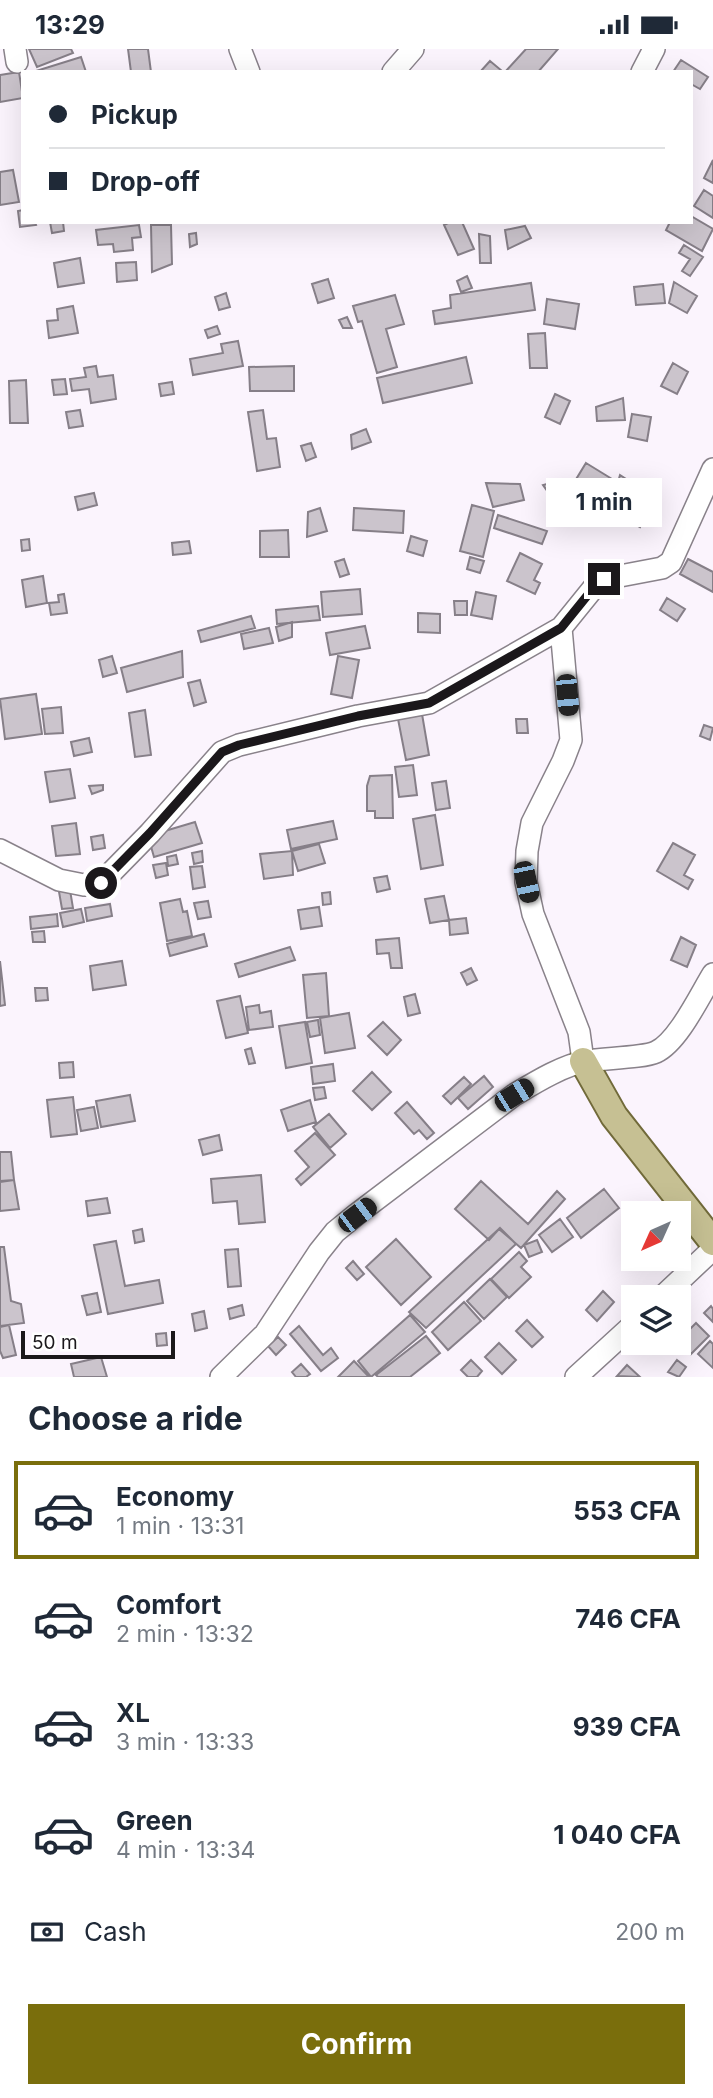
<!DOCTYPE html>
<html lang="en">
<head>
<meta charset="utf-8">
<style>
	:root { --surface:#fff; --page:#f2f2f3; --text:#1f2937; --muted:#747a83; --line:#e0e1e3; --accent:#7a6e0c }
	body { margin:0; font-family:Inter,sans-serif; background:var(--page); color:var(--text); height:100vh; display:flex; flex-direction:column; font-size:26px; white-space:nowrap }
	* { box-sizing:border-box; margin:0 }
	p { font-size:23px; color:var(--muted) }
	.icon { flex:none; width:38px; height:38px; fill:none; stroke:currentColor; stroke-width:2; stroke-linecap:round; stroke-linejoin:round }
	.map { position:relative; height:1328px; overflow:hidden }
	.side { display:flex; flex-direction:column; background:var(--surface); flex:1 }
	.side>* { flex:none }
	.top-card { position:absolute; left:21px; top:21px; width:672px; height:154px; border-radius:0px; box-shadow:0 7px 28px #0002; display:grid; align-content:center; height:154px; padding:0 28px; background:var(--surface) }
	.needle { width:46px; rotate:225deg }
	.tools { position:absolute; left:621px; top:1152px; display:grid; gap:14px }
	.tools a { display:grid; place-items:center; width:70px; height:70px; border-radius:0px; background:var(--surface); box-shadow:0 7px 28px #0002; font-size:35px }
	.scale { position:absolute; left:21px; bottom:18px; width:154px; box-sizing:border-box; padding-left:7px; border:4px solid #1b181b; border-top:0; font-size:19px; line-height:24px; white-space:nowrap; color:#1b181b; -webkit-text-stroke:5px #fff; paint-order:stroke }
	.end { position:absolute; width:32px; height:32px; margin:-16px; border:9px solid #1b181b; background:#fff; box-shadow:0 0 0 4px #fff }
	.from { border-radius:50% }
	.bubble { position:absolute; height:49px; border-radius:0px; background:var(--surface); box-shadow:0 7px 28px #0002; font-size:23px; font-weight:700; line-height:49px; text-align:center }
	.car { position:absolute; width:21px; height:42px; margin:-21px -10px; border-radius:9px; box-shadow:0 0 5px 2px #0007; background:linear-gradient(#222 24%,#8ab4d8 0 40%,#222 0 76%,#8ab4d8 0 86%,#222 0) }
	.top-card b { display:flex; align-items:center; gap:24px; height:66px; font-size:26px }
	.top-card b+b { border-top:2px solid var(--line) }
	.top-card i { width:18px; height:18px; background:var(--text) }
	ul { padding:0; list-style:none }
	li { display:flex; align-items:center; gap:21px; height:98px; margin:0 14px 10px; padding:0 14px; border:4px solid transparent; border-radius:0px }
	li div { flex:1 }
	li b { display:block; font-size:26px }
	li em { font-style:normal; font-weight:700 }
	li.current { border-color:var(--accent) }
	li>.icon { width:63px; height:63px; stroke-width:1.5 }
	h2 { padding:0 28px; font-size:32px; line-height:84px }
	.pay { display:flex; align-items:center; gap:18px; height:77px; padding:0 28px; font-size:26px }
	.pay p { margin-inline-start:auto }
	.action { display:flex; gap:14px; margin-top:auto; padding:14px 28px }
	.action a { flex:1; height:80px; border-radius:0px; background:var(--accent); color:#fff; font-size:28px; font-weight:700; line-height:80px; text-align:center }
	.status { display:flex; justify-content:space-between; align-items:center; height:49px; padding:0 35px; background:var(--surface); direction:ltr }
	.status svg { height:19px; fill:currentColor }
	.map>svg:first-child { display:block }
	.building { fill:#cbc4cc; stroke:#867f88; stroke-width:2 }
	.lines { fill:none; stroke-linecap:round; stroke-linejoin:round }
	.minor-casing { stroke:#89828a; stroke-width:24 }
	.major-casing { stroke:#716a3a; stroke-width:30 }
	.minor { stroke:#fff; stroke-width:21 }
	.major { stroke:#c6c093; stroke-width:26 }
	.route { stroke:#1b181b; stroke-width:9 }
</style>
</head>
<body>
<div class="status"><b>13:29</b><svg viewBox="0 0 49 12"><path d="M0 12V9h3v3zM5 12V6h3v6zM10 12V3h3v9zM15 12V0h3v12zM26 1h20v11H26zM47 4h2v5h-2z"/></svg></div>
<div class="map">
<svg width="713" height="1328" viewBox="0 0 713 1328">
	<rect width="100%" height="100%" fill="#fbf4fd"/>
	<path class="building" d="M 29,0 L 71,0 L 73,4 L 37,18 Z
		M 128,0 L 148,0 L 151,23 L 131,23 Z
		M 526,0 L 558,0 L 538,23 L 505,23 Z
		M 81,8 L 86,23 L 36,23 L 36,22 Z
		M 681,11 L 708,28 L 700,40 L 691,35 L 691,23 L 673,23 Z
		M 490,12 L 502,22 L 501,23 L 480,23 Z
		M 19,23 L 23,49 L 0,53 L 0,26 Z
		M 713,111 L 713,134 L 704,129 Z
		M 13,121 L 19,153 L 0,156 L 0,123 Z
		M 704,141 L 713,147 L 713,169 L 694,157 Z
		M 23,161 L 23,173 L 35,173 L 36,176 L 20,178 L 18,162 Z
		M 691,167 L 713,180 L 702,202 L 666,181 L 670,173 L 691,173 Z
		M 50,173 L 63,173 L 64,182 L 52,184 Z
		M 450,173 L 462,173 L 474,200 L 458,206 L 444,176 Z
		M 139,176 L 141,188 L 132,189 L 133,201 L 114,203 L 113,195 L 98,196 L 96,181 Z
		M 151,176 L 171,176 L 172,215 L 152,223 Z
		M 525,177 L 531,189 L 508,200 L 505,181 Z
		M 196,184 L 197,195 L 190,198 L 189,185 Z
		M 479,185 L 490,187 L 491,214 L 480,214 Z
		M 684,196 L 703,208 L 690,227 L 682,222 L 690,210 L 679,204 Z
		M 80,209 L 84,234 L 58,238 L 54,214 Z
		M 136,213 L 137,231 L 117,233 L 116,214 Z
		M 467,227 L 472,239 L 461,243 L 457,232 Z
		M 328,230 L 334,249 L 318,254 L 312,235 Z
		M 674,233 L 697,247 L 687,264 L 669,254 Z
		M 531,234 L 535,261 L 435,275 L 433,262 L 451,259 L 450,246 Z
		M 663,235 L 665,254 L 636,256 L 634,238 Z
		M 226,244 L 230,258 L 219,261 L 215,248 Z
		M 395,246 L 404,275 L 386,280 L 397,318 L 377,324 L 362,272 L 358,273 L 353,257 Z
		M 547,250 L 579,255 L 575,280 L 544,275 Z
		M 73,257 L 78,284 L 49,289 L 47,272 L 58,271 L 57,260 Z
		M 347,268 L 352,279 L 343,279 L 339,271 Z
		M 217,277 L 220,285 L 208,289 L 205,281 Z
		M 545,284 L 547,319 L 530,319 L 528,285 Z
		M 238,292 L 243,317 L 193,326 L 190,310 L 223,304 L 221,295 Z
		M 466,308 L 472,334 L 383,354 L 377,329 Z
		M 673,314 L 688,323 L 677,345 L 661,337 Z
		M 96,317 L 98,328 L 113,326 L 116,350 L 91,354 L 89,340 L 72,342 L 70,330 L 86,328 L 84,319 Z
		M 294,317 L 294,342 L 250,342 L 249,318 Z
		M 65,330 L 67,345 L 54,346 L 52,331 Z
		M 26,331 L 28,374 L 10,374 L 9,332 Z
		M 172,333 L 174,345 L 161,347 L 159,335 Z
		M 555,345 L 570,352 L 560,375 L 545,368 Z
		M 623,349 L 625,371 L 597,372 L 596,358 Z
		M 80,361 L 83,377 L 69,379 L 66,363 Z
		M 263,361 L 267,390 L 276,389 L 280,418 L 257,422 L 248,363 Z
		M 632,365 L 651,368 L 647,392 L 628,388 Z
		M 366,380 L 371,393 L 352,400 L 351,386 Z
		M 311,394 L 316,408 L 306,412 L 301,397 Z
		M 586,414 L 612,430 L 602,447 L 611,452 L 599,472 L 564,450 Z
		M 620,426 L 626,430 L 623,442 L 616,440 Z
		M 626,430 L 646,437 L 640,455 L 626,443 Z
		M 558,432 L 560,444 L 550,446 L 543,436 Z
		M 486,434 L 520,435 L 524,451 L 493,458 Z
		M 94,444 L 97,456 L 78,461 L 75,448 Z
		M 626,447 L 649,460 L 640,478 L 617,465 Z
		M 472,456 L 494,462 L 483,508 L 460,502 Z
		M 320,459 L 327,482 L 307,488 L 308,463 Z
		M 354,459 L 404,462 L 403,484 L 353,481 Z
		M 498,466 L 547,482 L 542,495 L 494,479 Z
		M 288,481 L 289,508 L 260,508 L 260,482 Z
		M 411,487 L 427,492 L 423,507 L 407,502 Z
		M 29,490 L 30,501 L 22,502 L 21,491 Z
		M 189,492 L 191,504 L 173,506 L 172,494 Z
		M 520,504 L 542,515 L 534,531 L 540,534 L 535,545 L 507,532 Z
		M 470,508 L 484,512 L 480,524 L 467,520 Z
		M 344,510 L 349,525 L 340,528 L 335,513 Z
		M 688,510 L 713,523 L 713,543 L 680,525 Z
		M 43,527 L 47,554 L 26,558 L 22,531 Z
		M 360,540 L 362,565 L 323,568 L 321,543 Z
		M 476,543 L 496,547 L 492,570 L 471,566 Z
		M 64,545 L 67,564 L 51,566 L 49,554 L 59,553 L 58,546 Z
		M 667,549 L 685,560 L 677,572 L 660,561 Z
		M 454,552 L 467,552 L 467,566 L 455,566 Z
		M 318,557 L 320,571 L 277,575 L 276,561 Z
		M 418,564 L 440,565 L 440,584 L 418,583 Z
		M 251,567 L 255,579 L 201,593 L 198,582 Z
		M 292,573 L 292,588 L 279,592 L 276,578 Z
		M 365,577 L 370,599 L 330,606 L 326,584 Z
		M 269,579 L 273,594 L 244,600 L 241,585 Z
		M 182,602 L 183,628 L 127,643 L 121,619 Z
		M 112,607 L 117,624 L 103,628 L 99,611 Z
		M 338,607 L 359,611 L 352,649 L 331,645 Z
		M 200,631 L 206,653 L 194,657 L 188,634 Z
		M 36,645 L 42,685 L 5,690 L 0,650 Z
		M 61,658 L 63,684 L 45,685 L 42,660 Z
		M 145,661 L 151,706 L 135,708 L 129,664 Z
		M 422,665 L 429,706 L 406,711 L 398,670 Z
		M 516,670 L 527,670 L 528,684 L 517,684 Z
		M 704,676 L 713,679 L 710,691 L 700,687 Z
		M 89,689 L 92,703 L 74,707 L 71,693 Z
		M 413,716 L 417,746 L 399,748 L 395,718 Z
		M 70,720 L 75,749 L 50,753 L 45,723 Z
		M 392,726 L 393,769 L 375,769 L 375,762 L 367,762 L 367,737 L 370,727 Z
		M 446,732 L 450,759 L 436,761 L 432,734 Z
		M 103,736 L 103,741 L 92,745 L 89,737 Z
		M 435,766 L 443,816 L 421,820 L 413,770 Z
		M 333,772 L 337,790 L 291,800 L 287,781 Z
		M 195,773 L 202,794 L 154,808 L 148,787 Z
		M 76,774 L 80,805 L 56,807 L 52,777 Z
		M 103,786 L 105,799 L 93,801 L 91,788 Z
		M 673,794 L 695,806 L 684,826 L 693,831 L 688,840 L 657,822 Z
		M 319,795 L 325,814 L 298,822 L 292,802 Z
		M 202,802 L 203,813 L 194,815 L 192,804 Z
		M 292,802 L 293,826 L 264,830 L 260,805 Z
		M 176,806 L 178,815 L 168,817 L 167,808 Z
		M 166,814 L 168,826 L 156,829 L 153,816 Z
		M 202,817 L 205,838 L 193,840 L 190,818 Z
		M 387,827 L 390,840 L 377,843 L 374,829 Z
		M 69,835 L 73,859 L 62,860 L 58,837 Z
		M 330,843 L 331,855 L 323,856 L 322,844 Z
		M 444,847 L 449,871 L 430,874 L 425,850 Z
		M 180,850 L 183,863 L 187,862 L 192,887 L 167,892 L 160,854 Z
		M 208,852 L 211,868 L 198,870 L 194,854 Z
		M 110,855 L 112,867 L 87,872 L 85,859 Z
		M 319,858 L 322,877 L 301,880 L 298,861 Z
		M 81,860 L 84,873 L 63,878 L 60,864 Z
		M 57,865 L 58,877 L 31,880 L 30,868 Z
		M 466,869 L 468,884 L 450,886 L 449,871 Z
		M 44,882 L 45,893 L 33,893 L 32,883 Z
		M 204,885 L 207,897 L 170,907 L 167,895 Z
		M 681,888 L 696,896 L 687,918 L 671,911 Z
		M 399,889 L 402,919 L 391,919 L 389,904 L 377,905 L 376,891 Z
		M 290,898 L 295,911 L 239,928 L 235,915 Z
		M 0,912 L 5,956 L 0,957 Z
		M 122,912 L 126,936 L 93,941 L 90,917 Z
		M 471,919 L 477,931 L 467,936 L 461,924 Z
		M 326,924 L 329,967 L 307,969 L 303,926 Z
		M 35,939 L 47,939 L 48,951 L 36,952 Z
		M 415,945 L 420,964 L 408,967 L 404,948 Z
		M 240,947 L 248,984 L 226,989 L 217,952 Z
		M 259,956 L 260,964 L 271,962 L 273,978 L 249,981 L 246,958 Z
		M 349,964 L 355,999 L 325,1004 L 320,969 Z
		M 318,971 L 320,986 L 310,988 L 307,973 Z
		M 305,973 L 312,1014 L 286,1019 L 279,977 Z
		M 383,973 L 401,991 L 387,1006 L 368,987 Z
		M 251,999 L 255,1014 L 249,1015 L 245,1001 Z
		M 73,1013 L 74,1028 L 60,1029 L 59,1014 Z
		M 333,1015 L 335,1032 L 313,1035 L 311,1018 Z
		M 372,1023 L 391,1043 L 372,1061 L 353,1042 Z
		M 484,1027 L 493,1038 L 468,1060 L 458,1049 Z
		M 464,1028 L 471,1035 L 451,1055 L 443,1047 Z
		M 324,1038 L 326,1049 L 315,1051 L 313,1039 Z
		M 130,1046 L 135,1072 L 101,1078 L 96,1052 Z
		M 73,1048 L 77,1085 L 51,1088 L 47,1051 Z
		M 310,1051 L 316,1073 L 288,1082 L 281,1061 Z
		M 407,1053 L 434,1084 L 427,1090 L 419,1081 L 414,1085 L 395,1064 Z
		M 94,1058 L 98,1079 L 81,1082 L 77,1061 Z
		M 329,1065 L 346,1085 L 330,1099 L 313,1078 Z
		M 315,1084 L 335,1106 L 301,1136 L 296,1130 L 309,1118 L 295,1102 Z
		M 219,1086 L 222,1101 L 203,1106 L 199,1091 Z
		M 0,1103 L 11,1103 L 14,1131 L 0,1132 Z
		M 261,1126 L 265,1173 L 239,1175 L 237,1152 L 213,1154 L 211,1130 Z
		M 14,1131 L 19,1160 L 0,1162 L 0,1133 Z
		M 481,1132 L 528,1175 L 557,1142 L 565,1150 L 521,1199 L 499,1180 L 489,1191 L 455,1160 Z
		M 604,1140 L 619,1159 L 581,1189 L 567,1169 Z
		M 107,1149 L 110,1164 L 88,1167 L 86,1152 Z
		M 560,1170 L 573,1188 L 552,1203 L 539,1186 Z
		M 500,1179 L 516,1195 L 426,1279 L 409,1263 Z
		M 142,1180 L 144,1192 L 135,1194 L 133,1182 Z
		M 396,1190 L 431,1228 L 401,1256 L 366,1218 Z
		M 537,1191 L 542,1203 L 529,1208 L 524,1196 Z
		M 116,1192 L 125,1237 L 159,1231 L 163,1254 L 108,1265 L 94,1196 Z
		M 0,1198 L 4,1198 L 11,1252 L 21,1255 L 24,1274 L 0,1277 Z
		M 238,1200 L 241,1237 L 228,1238 L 225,1201 Z
		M 519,1203 L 527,1212 L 521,1218 L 531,1228 L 509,1249 L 491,1230 Z
		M 353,1212 L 364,1225 L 357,1231 L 346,1219 Z
		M 490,1230 L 507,1248 L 484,1270 L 467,1252 Z
		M 603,1242 L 614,1253 L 597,1272 L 586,1261 Z
		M 97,1244 L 101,1263 L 87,1266 L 82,1247 Z
		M 464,1253 L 481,1272 L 448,1301 L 432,1283 Z
		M 242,1256 L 244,1266 L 230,1270 L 228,1260 Z
		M 711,1257 L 713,1260 L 713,1273 L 704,1264 Z
		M 204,1262 L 207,1279 L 195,1282 L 192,1265 Z
		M 410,1266 L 425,1283 L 371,1328 L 358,1312 Z
		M 527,1271 L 543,1288 L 532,1298 L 516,1282 Z
		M 696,1274 L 709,1287 L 691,1305 L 679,1292 L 679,1277 L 686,1284 Z
		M 9,1276 L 16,1306 L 3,1309 L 0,1302 L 0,1278 Z
		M 299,1277 L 323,1306 L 331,1299 L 338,1309 L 321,1322 L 290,1285 Z
		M 166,1284 L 167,1296 L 157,1297 L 156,1285 Z
		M 426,1287 L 440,1304 L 410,1328 L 378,1328 L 376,1326 Z
		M 278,1288 L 286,1296 L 276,1306 L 268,1297 Z
		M 710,1292 L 713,1295 L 713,1319 L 698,1305 Z
		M 499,1294 L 516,1311 L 502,1325 L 485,1308 Z
		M 101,1308 L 107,1328 L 74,1328 L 71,1315 Z
		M 471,1311 L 482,1322 L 477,1328 L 468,1328 L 461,1321 Z
		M 677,1311 L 686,1318 L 679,1328 L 668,1323 Z
		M 354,1312 L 369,1328 L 338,1328 Z
		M 301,1315 L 310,1325 L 306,1328 L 296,1328 L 292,1323 Z
		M 627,1316 L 640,1328 L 617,1327 Z"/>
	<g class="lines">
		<g class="minor-casing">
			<path id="minor" d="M 15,0 L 17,13
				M 240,0 L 249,23
				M 393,23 L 413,0
				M 642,23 L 654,0
				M 561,579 L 571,691 L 563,712 L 532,774 L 527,802 L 526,833 L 533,865 L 579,983 L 583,1012
				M 0,801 L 59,831 L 84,836 L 101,834 L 150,784 L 222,703 L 239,696 L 358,667 L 429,654 L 561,579 L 595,537 L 604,530 L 662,519 L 671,513 L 713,420
				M 662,1248 L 713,1200
				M 221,1328 L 265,1285 L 319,1203 L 335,1183 L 357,1165 L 514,1046 C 534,1034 563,1016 587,1012 C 603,1009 643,1009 656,1003 C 678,993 700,946 713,925
				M 576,1328 L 634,1275"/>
		</g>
		<g class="major-casing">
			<path id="major" d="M 583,1012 L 614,1067 L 713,1193"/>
		</g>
		<use href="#minor" class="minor"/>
		<use href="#major" class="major"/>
	</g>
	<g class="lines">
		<path class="route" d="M 101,834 L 150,784 L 222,703 L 239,696 L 358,667 L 429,654 L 561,579 L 595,537 L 604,530"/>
	</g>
</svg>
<div class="tools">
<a><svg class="needle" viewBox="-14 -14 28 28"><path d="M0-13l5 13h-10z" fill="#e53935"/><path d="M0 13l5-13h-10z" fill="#747a83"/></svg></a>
<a><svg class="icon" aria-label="layers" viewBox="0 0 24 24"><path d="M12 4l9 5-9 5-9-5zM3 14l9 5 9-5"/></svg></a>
</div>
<div class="scale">50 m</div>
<i class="end from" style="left:101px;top:834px"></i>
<i class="end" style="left:604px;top:530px"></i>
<div class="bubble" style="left:546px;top:429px;width:116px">1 min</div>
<i class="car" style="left:567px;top:646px;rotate:175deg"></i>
<i class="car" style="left:526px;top:833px;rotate:168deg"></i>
<i class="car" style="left:514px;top:1046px;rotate:58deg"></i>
<i class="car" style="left:357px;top:1166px;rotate:53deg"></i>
<div class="top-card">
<b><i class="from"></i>Pickup</b>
<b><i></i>Drop-off</b>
</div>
</div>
<section class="side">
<h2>Choose a ride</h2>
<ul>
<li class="current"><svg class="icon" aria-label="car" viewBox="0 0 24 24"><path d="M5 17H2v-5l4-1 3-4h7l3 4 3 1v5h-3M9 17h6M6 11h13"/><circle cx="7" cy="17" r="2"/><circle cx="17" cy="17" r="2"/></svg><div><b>Economy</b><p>1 min · 13:31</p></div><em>553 CFA</em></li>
<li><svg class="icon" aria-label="car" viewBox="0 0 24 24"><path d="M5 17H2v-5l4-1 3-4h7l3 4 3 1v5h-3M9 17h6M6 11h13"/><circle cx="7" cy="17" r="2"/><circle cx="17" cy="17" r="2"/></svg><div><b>Comfort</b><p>2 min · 13:32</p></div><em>746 CFA</em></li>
<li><svg class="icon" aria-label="car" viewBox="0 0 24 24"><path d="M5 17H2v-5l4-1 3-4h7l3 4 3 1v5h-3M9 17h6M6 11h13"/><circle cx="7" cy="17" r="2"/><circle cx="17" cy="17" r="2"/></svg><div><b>XL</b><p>3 min · 13:33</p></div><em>939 CFA</em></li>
<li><svg class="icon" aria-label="car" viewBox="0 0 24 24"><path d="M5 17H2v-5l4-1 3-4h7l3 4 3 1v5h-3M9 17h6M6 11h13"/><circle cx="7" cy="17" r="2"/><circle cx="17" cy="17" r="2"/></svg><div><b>Green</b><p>4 min · 13:34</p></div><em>1 040 CFA</em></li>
</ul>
<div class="pay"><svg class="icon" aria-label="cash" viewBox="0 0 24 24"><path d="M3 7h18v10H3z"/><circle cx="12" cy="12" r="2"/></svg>Cash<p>200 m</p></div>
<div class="action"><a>Confirm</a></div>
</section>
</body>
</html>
